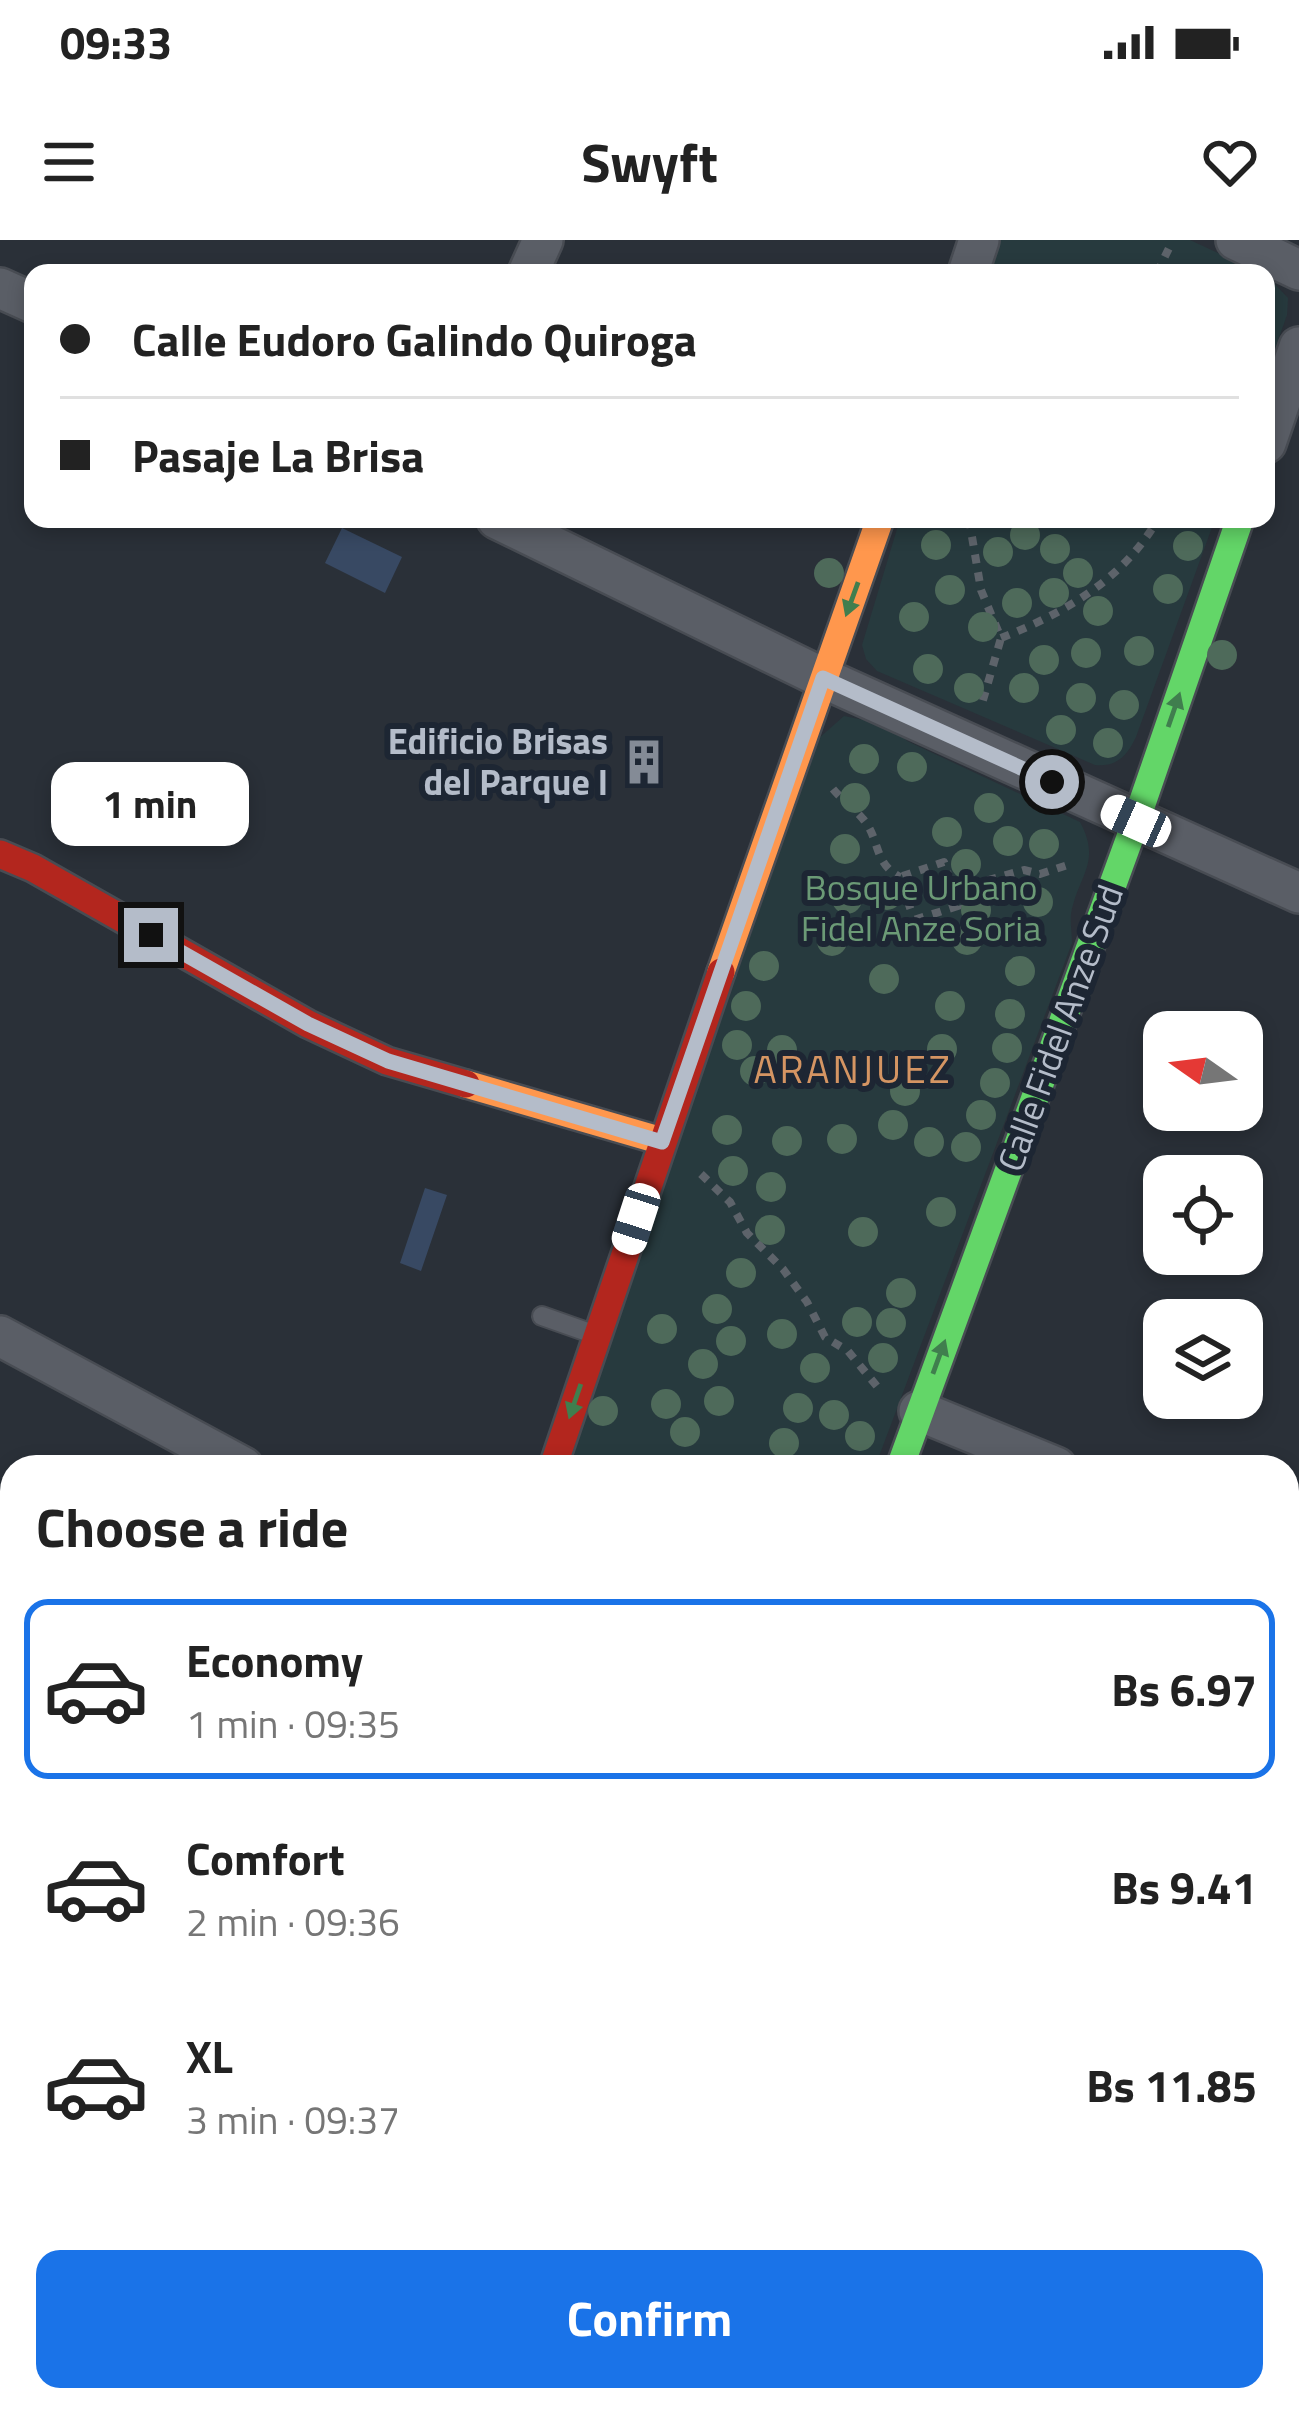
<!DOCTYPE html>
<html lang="en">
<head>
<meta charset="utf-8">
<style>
	:root { --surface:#fff; --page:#f6f6f6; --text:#222; --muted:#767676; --line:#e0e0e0; --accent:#1a73e8 }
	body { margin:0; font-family:"Titillium Web",sans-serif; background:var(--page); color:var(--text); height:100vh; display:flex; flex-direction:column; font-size:45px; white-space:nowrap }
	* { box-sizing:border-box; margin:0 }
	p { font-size:39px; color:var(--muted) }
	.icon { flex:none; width:66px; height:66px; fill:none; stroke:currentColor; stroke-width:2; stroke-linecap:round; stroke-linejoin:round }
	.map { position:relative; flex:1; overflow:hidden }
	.details { position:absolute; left:0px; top:1215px; width:1299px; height:957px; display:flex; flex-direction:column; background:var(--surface); border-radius:36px 36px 0 0; box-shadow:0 6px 18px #0003 }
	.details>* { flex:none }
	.hud { position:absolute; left:24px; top:24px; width:1251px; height:264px; border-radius:24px; box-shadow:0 6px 18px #0003; display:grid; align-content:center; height:264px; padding:0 36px; background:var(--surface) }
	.needle { width:78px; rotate:284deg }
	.tools { position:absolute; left:1143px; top:771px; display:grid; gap:24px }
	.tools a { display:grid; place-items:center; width:120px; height:120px; border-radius:24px; background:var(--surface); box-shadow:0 6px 18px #0003; font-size:60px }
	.end { position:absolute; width:54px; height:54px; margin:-27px; border:15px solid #b4bcc9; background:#111; box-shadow:0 0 0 6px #111 }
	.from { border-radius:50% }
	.bubble { position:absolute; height:84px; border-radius:24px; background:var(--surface); box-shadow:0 6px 18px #0003; font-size:39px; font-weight:700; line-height:84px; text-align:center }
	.car { position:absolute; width:36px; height:72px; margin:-36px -18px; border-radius:15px; box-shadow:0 0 9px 3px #0007; background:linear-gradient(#fff 24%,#345 0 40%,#fff 0 76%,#345 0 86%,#fff 0) }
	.hud b { display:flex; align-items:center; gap:42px; height:114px; font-size:45px }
	.hud b+b { border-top:3px solid var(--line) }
	.hud i { width:30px; height:30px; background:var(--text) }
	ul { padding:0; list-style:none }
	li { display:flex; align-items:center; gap:36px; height:180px; margin:0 24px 18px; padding:0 12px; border:6px solid transparent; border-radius:24px }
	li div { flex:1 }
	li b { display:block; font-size:45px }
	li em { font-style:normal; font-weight:700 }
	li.selected { border-color:var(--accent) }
	li>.icon { width:108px; height:108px; stroke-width:1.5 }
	h2 { padding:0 36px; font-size:54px; line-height:144px }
	.action { display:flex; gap:24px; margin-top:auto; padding:24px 36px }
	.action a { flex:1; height:138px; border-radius:24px; background:var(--accent); color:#fff; font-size:48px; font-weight:700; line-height:138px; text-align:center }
	.status { display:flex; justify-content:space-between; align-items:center; height:84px; padding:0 60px; background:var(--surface); direction:ltr }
	.status svg { height:33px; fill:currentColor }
	header { display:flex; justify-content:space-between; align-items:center; height:156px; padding:0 36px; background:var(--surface); font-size:54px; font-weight:700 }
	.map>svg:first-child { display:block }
	.green { fill:#273a3e }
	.water { fill:#384963 }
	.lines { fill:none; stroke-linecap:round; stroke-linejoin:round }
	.lane-casing { stroke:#484c53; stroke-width:22 }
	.street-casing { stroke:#484c53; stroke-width:44 }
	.fast-casing { stroke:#484c53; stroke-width:32 }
	.slow-casing { stroke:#484c53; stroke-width:32 }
	.jam-casing { stroke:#484c53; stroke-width:32 }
	.path { stroke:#5d636a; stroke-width:8; stroke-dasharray:9 9; stroke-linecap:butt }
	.lane { stroke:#5a5e66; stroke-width:18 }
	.street { stroke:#5a5e66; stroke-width:39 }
	.fast { stroke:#63d668; stroke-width:27 }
	.slow { stroke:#ff974d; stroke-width:27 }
	.jam { stroke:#b3261e; stroke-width:27 }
	.tree { fill:#4e6a5a }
	.oneway { fill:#407e4e }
	.route { stroke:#b4bcc9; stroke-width:15 }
	.labels { text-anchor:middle; stroke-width:12; stroke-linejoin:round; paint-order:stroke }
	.poi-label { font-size:36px; font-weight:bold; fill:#b4bcc9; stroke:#1d2633; text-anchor:end }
	.park-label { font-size:36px; fill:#6b9a76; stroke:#1d2633 }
	.street-label { font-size:36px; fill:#b4bcc9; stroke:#1d2633 }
	.neighbourhood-label { font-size:39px; letter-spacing:3px; fill:#d59563; stroke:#1d2633 }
</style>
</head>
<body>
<div class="status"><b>09:33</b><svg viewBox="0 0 49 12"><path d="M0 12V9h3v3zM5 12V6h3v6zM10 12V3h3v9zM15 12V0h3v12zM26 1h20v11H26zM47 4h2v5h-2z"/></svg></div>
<header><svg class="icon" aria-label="menu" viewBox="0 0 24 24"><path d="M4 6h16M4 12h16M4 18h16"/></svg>Swyft<svg class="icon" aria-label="heart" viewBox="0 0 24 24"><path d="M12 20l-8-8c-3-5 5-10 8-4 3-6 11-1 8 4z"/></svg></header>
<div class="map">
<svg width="1299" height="2171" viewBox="0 0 1299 2171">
	<rect width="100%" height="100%" fill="#2a3038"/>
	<path class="green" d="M 996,0 L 1190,0 L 1261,33 L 984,33 Z
		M 1266,35 L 1288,58 L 1287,75 L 1266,134 Z
		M 900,279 L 1215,279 L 1136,497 C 1127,516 1117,527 1095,525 L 877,431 L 866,419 L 862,405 Z
		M 844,476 L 894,486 L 907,501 L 1080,582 C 1102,623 1078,635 1071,674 C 1070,682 1072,693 1072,703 L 875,1227 L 567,1227 L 818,499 Z
		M 261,2160 L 559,2160 L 556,2171 L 258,2171 Z"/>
	<path class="water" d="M 342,288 L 402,317 L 385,353 L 325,323 Z
		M 425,948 L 447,955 L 421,1031 L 400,1023 Z"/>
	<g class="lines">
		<g class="lane-casing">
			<path id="lane" d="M 542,1076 L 593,1094"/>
		</g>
		<g class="street-casing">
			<path id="street" d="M 1236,0 L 1299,30
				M 528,33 L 543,0
				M 968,33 L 979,0
				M 0,48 L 33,63
				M 1266,203 L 1299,107
				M 497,279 L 823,438 L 1299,653
				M 0,1096 L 243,1227
				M 919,1171 L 1056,1227
				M 0,1423 L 12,1428
				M 1287,2007 L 1299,2013
				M 223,2171 L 227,2160
				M 581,2171 L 584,2160"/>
		</g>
		<g class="fast-casing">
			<path id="fast" d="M 900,1227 L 1136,581 L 1240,279"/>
		</g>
		<g class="slow-casing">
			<path id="slow" d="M 721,732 L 880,279
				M 466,844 L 662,901"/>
		</g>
		<g class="jam-casing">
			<path id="jam" d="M 0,614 L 33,628 L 308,784 L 387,821 L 466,844
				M 553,1227 L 721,732"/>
		</g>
		<path class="path" d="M 1157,33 L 1169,8
			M 969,279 L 981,350 L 1001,398 L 981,467
			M 1001,398 C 1064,373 1123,340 1158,279
			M 833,549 C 842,560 854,568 863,579 C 880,598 873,623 900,637
			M 953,650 L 1024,630 L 1040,634 L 1071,624
			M 904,702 L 914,680 L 900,637 L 944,622 L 958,666 L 914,680
			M 701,934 L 730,962 L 747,993 L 783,1029 L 807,1062 L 825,1097 L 848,1111 L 880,1150
			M 1287,1320 L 1299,1325"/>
		<use href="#lane" class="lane"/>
		<use href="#street" class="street"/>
		<use href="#fast" class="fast"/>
		<use href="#slow" class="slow"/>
		<use href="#jam" class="jam"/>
	</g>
	<g class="tree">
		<circle cx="1025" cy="295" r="15"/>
		<circle cx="936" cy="305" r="15"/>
		<circle cx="1188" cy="306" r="15"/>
		<circle cx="1055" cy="309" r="15"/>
		<circle cx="998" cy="312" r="15"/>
		<circle cx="829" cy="333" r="15"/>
		<circle cx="1078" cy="333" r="15"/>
		<circle cx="1168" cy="349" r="15"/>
		<circle cx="950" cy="350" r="15"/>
		<circle cx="1054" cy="353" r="15"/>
		<circle cx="1017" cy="363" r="15"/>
		<circle cx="1098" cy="371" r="15"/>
		<circle cx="914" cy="377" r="15"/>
		<circle cx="983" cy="387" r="15"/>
		<circle cx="1139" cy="411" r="15"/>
		<circle cx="1086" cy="413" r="15"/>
		<circle cx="1222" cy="415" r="15"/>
		<circle cx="1044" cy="420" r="15"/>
		<circle cx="928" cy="429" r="15"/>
		<circle cx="969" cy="448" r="15"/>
		<circle cx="1024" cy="448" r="15"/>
		<circle cx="1081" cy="458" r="15"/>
		<circle cx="1124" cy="465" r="15"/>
		<circle cx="1061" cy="490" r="15"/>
		<circle cx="1108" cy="503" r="15"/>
		<circle cx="864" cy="519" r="15"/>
		<circle cx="912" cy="527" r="15"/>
		<circle cx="855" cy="558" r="15"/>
		<circle cx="989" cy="568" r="15"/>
		<circle cx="947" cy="592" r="15"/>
		<circle cx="1008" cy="601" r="15"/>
		<circle cx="1044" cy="604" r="15"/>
		<circle cx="845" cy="609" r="15"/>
		<circle cx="966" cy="624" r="15"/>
		<circle cx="887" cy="655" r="15"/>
		<circle cx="847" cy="659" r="15"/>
		<circle cx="1038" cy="662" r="15"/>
		<circle cx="976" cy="670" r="15"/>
		<circle cx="967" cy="700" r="15"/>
		<circle cx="832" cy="701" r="15"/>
		<circle cx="764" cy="726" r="15"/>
		<circle cx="1020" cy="731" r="15"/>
		<circle cx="884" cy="739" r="15"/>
		<circle cx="746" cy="766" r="15"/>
		<circle cx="950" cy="766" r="15"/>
		<circle cx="1010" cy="774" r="15"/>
		<circle cx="737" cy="805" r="15"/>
		<circle cx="1007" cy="808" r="15"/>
		<circle cx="942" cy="809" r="15"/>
		<circle cx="782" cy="810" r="15"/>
		<circle cx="755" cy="831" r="15"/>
		<circle cx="995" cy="843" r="15"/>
		<circle cx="905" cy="851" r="15"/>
		<circle cx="981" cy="875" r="15"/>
		<circle cx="893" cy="885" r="15"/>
		<circle cx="727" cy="890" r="15"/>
		<circle cx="842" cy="899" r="15"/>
		<circle cx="787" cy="901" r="15"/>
		<circle cx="929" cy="902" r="15"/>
		<circle cx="966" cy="907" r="15"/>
		<circle cx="733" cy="931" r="15"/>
		<circle cx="771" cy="947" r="15"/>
		<circle cx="941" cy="972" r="15"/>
		<circle cx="770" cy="990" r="15"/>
		<circle cx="863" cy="992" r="15"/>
		<circle cx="741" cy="1033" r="15"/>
		<circle cx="901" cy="1053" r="15"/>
		<circle cx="717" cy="1069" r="15"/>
		<circle cx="857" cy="1082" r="15"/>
		<circle cx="891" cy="1083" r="15"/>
		<circle cx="662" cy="1089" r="15"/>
		<circle cx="782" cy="1094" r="15"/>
		<circle cx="731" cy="1101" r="15"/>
		<circle cx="883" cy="1118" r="15"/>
		<circle cx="703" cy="1124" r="15"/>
		<circle cx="815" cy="1128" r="15"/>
		<circle cx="719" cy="1161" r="15"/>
		<circle cx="666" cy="1164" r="15"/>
		<circle cx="798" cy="1168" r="15"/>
		<circle cx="603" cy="1171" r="15"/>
		<circle cx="834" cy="1175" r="15"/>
		<circle cx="685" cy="1192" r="15"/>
		<circle cx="860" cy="1196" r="15"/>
		<circle cx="784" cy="1203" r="15"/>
	</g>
	<defs><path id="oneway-solid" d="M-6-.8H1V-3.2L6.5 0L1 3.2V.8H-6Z" transform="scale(3)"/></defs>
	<g class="oneway">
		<use href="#oneway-solid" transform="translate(852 359) rotate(110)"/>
		<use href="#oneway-solid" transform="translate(1174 470) rotate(-71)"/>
		<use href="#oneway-solid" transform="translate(939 1117) rotate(-70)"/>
		<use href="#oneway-solid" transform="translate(575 1161) rotate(109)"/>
	</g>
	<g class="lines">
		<path class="route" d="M 151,695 L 308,784 L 388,821 L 662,902 L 823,438 L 1052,542"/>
	</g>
	<defs>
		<g id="building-bare" transform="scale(3.6)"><path d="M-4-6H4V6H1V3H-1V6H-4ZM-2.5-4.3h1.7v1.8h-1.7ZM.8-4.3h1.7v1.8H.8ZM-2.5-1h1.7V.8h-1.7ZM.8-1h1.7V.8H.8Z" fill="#848b96" stroke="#1d2633" stroke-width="2.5" paint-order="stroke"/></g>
	</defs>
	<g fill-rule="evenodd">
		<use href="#building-bare" x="644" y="522"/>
	</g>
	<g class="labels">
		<g class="poi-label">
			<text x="608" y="514">Edificio Brisas<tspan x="608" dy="41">del Parque I</tspan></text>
		</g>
		<g class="park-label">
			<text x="921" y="660">Bosque Urbano<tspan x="921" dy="41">Fidel Anze Soria</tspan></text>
		</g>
		<g class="street-label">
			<text transform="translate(1060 788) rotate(-70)" y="13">Calle Fidel Anze Sud</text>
		</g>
		<g class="neighbourhood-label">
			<text x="853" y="843">ARANJUEZ</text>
		</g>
	</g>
</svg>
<div class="tools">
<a><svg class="needle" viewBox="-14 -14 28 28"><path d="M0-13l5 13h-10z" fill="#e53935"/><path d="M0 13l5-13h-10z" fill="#767676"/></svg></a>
<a><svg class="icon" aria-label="locate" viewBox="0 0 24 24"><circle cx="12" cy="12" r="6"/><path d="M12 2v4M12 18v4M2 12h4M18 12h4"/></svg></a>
<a><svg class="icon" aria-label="layers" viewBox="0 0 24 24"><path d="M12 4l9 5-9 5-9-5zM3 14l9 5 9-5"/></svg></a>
</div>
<i class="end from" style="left:1052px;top:542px"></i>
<i class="end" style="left:151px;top:695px"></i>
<div class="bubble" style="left:51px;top:522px;width:198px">1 min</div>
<i class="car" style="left:1136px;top:581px;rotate:294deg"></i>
<i class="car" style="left:636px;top:979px;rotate:198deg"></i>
<div class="hud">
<b><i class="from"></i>Calle Eudoro Galindo Quiroga</b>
<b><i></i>Pasaje La Brisa</b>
</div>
<section class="details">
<h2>Choose a ride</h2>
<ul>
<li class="selected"><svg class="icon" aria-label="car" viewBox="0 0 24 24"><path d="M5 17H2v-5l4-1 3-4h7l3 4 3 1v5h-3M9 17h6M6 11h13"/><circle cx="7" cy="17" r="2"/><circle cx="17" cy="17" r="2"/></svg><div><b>Economy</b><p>1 min · 09:35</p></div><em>Bs 6.97</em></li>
<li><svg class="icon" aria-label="car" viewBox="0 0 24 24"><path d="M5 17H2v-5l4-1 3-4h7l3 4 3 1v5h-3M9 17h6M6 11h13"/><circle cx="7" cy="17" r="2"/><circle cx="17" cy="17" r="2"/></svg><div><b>Comfort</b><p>2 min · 09:36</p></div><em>Bs 9.41</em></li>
<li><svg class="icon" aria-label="car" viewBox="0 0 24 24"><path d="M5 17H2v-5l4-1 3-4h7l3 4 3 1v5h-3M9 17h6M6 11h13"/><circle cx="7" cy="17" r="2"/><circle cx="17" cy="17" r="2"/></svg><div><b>XL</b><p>3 min · 09:37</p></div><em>Bs 11.85</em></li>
</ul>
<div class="action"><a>Confirm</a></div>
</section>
</div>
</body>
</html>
